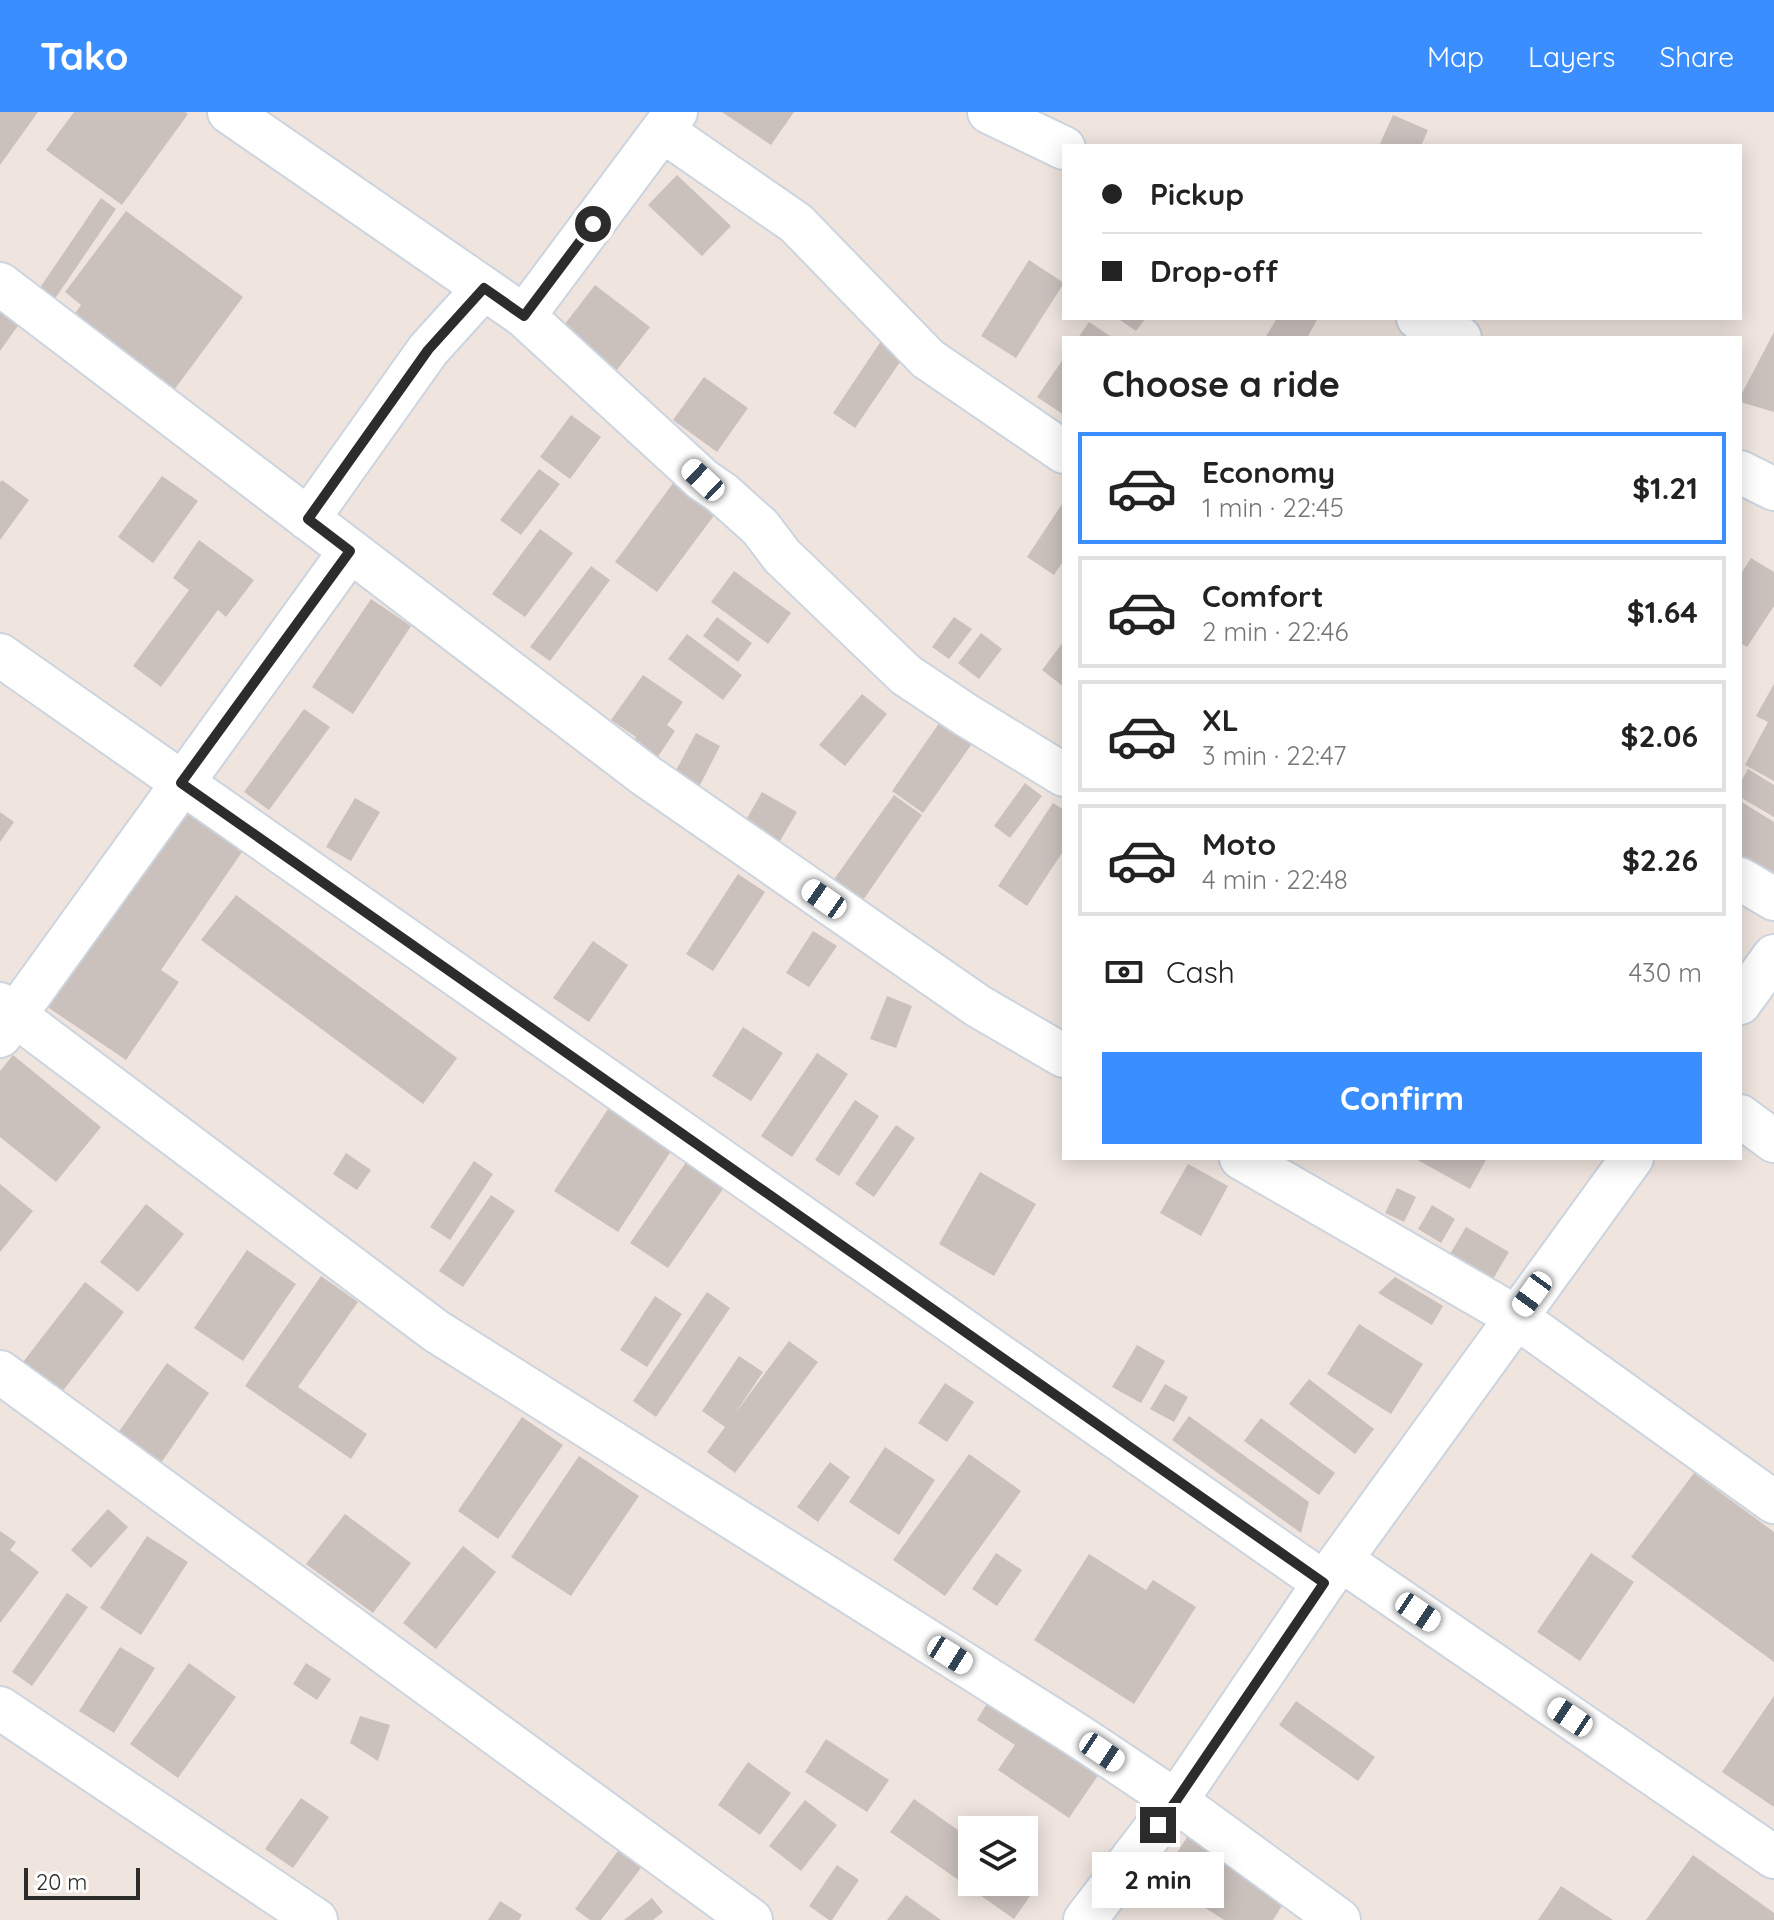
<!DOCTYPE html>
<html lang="en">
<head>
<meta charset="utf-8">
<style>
	:root { --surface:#fff; --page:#f6f6f6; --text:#222; --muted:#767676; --line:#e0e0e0; --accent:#3b8eff }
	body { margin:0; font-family:Quicksand,sans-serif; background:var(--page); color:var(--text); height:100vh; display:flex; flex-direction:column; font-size:30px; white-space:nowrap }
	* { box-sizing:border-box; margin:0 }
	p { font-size:26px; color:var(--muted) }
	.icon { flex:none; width:44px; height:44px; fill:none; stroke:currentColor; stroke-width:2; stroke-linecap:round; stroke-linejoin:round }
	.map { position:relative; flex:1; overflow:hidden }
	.side { position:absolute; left:1062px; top:224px; width:680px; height:824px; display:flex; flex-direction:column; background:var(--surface); border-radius:0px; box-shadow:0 4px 20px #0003 }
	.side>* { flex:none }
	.guide { position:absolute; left:1062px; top:32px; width:680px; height:176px; border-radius:0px; box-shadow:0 4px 20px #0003; display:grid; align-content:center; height:176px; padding:0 40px; background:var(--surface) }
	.controls { position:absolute; left:958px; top:1704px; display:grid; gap:16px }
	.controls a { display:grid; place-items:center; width:80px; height:80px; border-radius:0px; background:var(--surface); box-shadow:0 4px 20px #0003; font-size:40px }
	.scale { position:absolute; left:24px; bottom:20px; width:116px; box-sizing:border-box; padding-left:8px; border:4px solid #2c2c2c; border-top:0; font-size:22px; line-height:28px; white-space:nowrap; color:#2c2c2c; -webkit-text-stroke:6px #fff; paint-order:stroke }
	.end { position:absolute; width:36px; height:36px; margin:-18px; border:10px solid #2c2c2c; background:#fff; box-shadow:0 0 0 4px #fff }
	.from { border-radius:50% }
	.bubble { position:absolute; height:56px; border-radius:0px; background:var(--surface); box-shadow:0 4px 20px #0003; font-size:26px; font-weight:800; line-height:56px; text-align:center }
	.car { position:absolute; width:24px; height:48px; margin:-24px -12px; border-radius:10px; box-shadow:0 0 6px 2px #0007; background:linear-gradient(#fff 24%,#345 0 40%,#fff 0 76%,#345 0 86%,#fff 0) }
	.guide b { display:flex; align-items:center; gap:28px; height:76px; font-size:30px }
	.guide b+b { border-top:2px solid var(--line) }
	.guide i { width:20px; height:20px; background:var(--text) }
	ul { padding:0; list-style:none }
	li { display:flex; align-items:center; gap:24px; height:112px; margin:0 16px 12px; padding:0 24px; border:4px solid var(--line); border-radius:0px }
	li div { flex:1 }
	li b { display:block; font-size:30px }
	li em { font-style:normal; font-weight:800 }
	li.current { border-color:var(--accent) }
	li>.icon { width:72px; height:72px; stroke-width:1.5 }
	h2 { padding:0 40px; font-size:36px; line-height:96px }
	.pay { display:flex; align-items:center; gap:20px; height:88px; padding:0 40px; font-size:30px }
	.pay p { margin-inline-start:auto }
	.action { display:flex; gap:16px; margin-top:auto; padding:16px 40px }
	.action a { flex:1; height:92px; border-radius:0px; background:var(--accent); color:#fff; font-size:32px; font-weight:800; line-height:92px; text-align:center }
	header { display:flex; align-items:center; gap:48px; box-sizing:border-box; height:112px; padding:0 40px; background:var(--accent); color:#fff }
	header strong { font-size:38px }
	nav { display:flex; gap:44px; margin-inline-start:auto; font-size:28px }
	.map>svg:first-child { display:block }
	.building { fill:#cac1bd }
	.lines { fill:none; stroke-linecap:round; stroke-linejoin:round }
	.minor-casing { stroke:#ccd4df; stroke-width:46 }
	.minor { stroke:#fff; stroke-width:42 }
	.route { stroke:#2c2c2c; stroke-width:10 }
</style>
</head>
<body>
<header>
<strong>Tako</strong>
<nav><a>Map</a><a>Layers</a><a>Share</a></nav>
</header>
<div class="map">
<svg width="1774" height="1808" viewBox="0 0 1774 1808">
	<rect width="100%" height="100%" fill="#efe4de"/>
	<path class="building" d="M 0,0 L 38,0 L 0,53 Z
		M 74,0 L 185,0 L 188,2 L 122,93 L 46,38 Z
		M 722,0 L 794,0 L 771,33 Z
		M 1393,3 L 1428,18 L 1421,34 L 1379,34 Z
		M 677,63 L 731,114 L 702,144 L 648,93 Z
		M 101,86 L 116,97 L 52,191 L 37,180 Z
		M 126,99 L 243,185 L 174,278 L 74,203 L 81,193 L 65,180 Z
		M 1029,148 L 1064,171 L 1016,246 L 981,224 Z
		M 595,173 L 650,215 L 617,258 L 561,217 Z
		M 0,192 L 22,208 L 0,239 Z
		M 1117,206 L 1146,206 L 1136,219 Z
		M 1277,206 L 1318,206 L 1307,226 L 1265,226 Z
		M 1089,210 L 1113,226 L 1078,226 Z
		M 1774,220 L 1774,300 L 1740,290 L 1740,285 Z
		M 881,229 L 904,244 L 855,316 L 833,301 Z
		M 1064,246 L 1064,303 L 1037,285 Z
		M 704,265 L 748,296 L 717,340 L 673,308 Z
		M 571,303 L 601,325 L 570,367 L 540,345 Z
		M 539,357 L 560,372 L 521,423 L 500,408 Z
		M 682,359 L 724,390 L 657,480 L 615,450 Z
		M 162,364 L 198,389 L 153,451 L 118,425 Z
		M 2,368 L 29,388 L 0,428 L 0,370 Z
		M 1064,389 L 1064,448 L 1054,463 L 1027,445 Z
		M 540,417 L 573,441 L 525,505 L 492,482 Z
		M 199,428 L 254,468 L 226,505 L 218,498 L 161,575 L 133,554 L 189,478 L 173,466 Z
		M 1751,446 L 1774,460 L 1774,494 L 1747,535 L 1740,531 L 1740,459 L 1742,460 Z
		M 591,454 L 610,468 L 550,549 L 530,535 Z
		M 734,459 L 791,501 L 768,532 L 711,490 Z
		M 371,487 L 411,514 L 353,602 L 312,575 Z
		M 717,505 L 752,531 L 738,550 L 703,524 Z
		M 954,505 L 972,517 L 949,547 L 932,535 Z
		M 981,521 L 1002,537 L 979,567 L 958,551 Z
		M 687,522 L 742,563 L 723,588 L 668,547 Z
		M 1064,529 L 1064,575 L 1042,558 Z
		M 643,563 L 683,590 L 667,613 L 675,619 L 655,649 L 631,632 L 636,625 L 611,608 Z
		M 1774,572 L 1774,669 L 1745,653 L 1768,610 L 1756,604 Z
		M 862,582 L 887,602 L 845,654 L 819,633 Z
		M 304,597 L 330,615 L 269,698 L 244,680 Z
		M 949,597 L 981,619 L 923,701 L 892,679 Z
		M 696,621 L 720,634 L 698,677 L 673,664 Z
		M 1748,657 L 1774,673 L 1774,705 L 1740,685 L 1740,671 Z
		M 1025,671 L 1042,684 L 1010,726 L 994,714 Z
		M 762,680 L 797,700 L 777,734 L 742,715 Z
		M 894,683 L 922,703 L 854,801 L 825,780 Z
		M 355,686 L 380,700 L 351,749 L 326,735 Z
		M 1740,689 L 1774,710 L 1774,759 L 1772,762 L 1740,743 Z
		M 1053,691 L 1064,698 L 1064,738 L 1027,794 L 998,774 Z
		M 179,694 L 244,737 L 161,858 L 179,870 L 126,948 L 43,892 Z
		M 0,700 L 14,710 L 0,730 Z
		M 738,762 L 765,780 L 713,859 L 686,842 Z
		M 236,783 L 457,946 L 423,992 L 201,828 Z
		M 813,819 L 837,834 L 809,875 L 786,861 Z
		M 593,829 L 628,853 L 589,910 L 553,886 Z
		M 887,884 L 912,894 L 896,936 L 870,927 Z
		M 743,915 L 783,941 L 751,989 L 712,964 Z
		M 817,941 L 848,962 L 792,1045 L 761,1024 Z
		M 13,943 L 101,1015 L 56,1070 L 0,1025 L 0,959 Z
		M 855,988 L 879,1004 L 839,1064 L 815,1048 Z
		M 612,991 L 675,1033 L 618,1120 L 554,1079 Z
		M 896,1013 L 915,1026 L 874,1085 L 855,1072 Z
		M 346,1041 L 371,1058 L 357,1078 L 333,1062 Z
		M 689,1046 L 727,1071 L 668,1156 L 630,1131 Z
		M 1414,1046 L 1487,1046 L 1470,1077 Z
		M 474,1049 L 493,1062 L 450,1128 L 430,1115 Z
		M 1188,1052 L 1228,1074 L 1201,1124 L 1160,1101 Z
		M 980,1060 L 1036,1092 L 994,1164 L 939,1132 Z
		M 0,1072 L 33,1099 L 0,1140 Z
		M 1397,1076 L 1416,1085 L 1404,1110 L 1385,1101 Z
		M 491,1083 L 515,1099 L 463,1175 L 439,1159 Z
		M 146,1092 L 184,1122 L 138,1180 L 100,1150 Z
		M 1432,1093 L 1455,1107 L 1441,1131 L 1418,1117 Z
		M 1466,1115 L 1509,1140 L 1490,1172 L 1447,1147 Z
		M 247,1138 L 296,1172 L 243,1249 L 194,1216 Z
		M 321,1164 L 358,1190 L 298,1275 L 367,1322 L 351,1347 L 245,1274 Z
		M 1395,1165 L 1443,1194 L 1432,1213 L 1378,1181 Z
		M 85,1170 L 124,1200 L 62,1280 L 23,1250 Z
		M 707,1180 L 730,1196 L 656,1305 L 633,1289 Z
		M 655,1184 L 682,1202 L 647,1255 L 620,1238 Z
		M 1359,1212 L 1423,1252 L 1391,1302 L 1327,1262 Z
		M 789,1229 L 818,1250 L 735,1361 L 707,1340 L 725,1315 L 702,1299 L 739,1244 L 763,1260 L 734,1303 Z
		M 1137,1233 L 1165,1249 L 1141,1291 L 1112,1275 Z
		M 167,1251 L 209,1281 L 161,1351 L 118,1321 Z
		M 1309,1267 L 1374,1317 L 1355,1342 L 1289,1292 Z
		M 945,1271 L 974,1290 L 947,1330 L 918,1311 Z
		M 1165,1272 L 1188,1285 L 1174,1310 L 1150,1297 Z
		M 1189,1304 L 1309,1390 L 1301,1421 L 1172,1328 Z
		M 522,1305 L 563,1333 L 498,1427 L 458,1399 Z
		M 1261,1306 L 1335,1361 L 1319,1383 L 1244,1329 Z
		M 885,1335 L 935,1368 L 899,1423 L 849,1390 Z
		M 969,1342 L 1021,1379 L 945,1484 L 893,1448 Z
		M 579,1344 L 639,1384 L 571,1484 L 511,1445 Z
		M 830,1350 L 850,1365 L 818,1410 L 797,1395 Z
		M 1694,1361 L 1774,1420 L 1774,1550 L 1631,1445 Z
		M 108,1397 L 128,1415 L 91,1456 L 71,1438 Z
		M 345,1402 L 411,1451 L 373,1501 L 306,1452 Z
		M 0,1419 L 16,1430 L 10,1438 L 39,1460 L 0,1511 Z
		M 147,1424 L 188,1450 L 141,1523 L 100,1496 Z
		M 463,1434 L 496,1460 L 436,1537 L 403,1511 Z
		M 996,1441 L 1022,1458 L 997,1494 L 972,1477 Z
		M 1591,1441 L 1634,1470 L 1580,1549 L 1537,1520 Z
		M 1089,1442 L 1146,1478 L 1153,1468 L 1196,1495 L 1134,1592 L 1034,1528 Z
		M 67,1481 L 88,1495 L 32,1574 L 12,1560 Z
		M 120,1535 L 155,1556 L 114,1621 L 79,1599 Z
		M 189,1551 L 236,1585 L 178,1666 L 130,1632 Z
		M 306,1551 L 331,1567 L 317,1588 L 293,1572 Z
		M 1774,1584 L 1774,1695 L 1722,1660 Z
		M 989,1588 L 1099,1662 L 1069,1706 L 998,1658 L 1015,1633 L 977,1608 Z
		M 1296,1589 L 1375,1645 L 1358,1669 L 1279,1613 Z
		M 360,1604 L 390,1613 L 378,1649 L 350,1631 Z
		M 826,1627 L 889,1668 L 867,1700 L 805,1660 Z
		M 748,1650 L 791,1681 L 760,1723 L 718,1693 Z
		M 301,1686 L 329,1705 L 293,1756 L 265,1737 Z
		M 914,1687 L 972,1728 L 972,1770 L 1009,1770 L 1030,1784 L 1014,1807 L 890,1720 Z
		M 805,1688 L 837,1713 L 801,1759 L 769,1734 Z
		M 1193,1716 L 1292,1778 L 1273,1808 L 1224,1808 L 1160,1767 Z
		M 618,1739 L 641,1756 L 601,1808 L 590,1808 L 575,1797 Z
		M 1693,1743 L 1774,1801 L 1774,1808 L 1646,1808 Z
		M 837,1753 L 859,1768 L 832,1808 L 829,1808 L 809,1794 Z
		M 1561,1774 L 1613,1808 L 1538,1808 Z
		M 906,1783 L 941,1808 L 887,1808 Z
		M 652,1786 L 663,1800 L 653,1808 L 624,1808 Z
		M 500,1789 L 522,1803 L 519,1808 L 488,1808 Z"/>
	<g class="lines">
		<g class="minor-casing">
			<path id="minor" d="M 229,0 L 524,204 L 703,368 L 722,381 L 760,415 L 782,444 L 906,563 L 966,603 L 1064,663
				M 989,0 L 1064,36
				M 663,19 L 796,111 L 928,247 L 1064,340
				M 0,172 L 645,663 L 978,894 L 1064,944
				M 524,204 L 676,0
				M 1418,206 L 1460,226
				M 1740,360 L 1774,377
				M 308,407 L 428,238 L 484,176
				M 0,543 L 1324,1471
				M 1740,767 L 1774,787
				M 1740,891 L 1774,844
				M 0,892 L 436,1219 L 1077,1623 L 1176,1689 L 1339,1808
				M 0,924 L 350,439
				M 1740,1004 L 1774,1029
				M 1241,1046 L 1516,1205 L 1774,1390
				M 0,1260 L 751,1808
				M 1341,1448 L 1774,1745
				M 0,1596 L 316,1808
				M 1085,1808 L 1176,1689 L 1324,1471 L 1632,1046"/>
		</g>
		<use href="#minor" class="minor"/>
	</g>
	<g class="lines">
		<path class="route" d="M 593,112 L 524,204 L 484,176 L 428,238 L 308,407 L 350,439 L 181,671 L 1324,1471 L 1176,1689 L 1158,1713"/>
	</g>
</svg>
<div class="controls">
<a><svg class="icon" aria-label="layers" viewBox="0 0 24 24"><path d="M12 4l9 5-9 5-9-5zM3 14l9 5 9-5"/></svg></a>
</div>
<div class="scale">20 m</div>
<i class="end from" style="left:593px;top:112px"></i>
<i class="end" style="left:1158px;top:1713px"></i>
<div class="bubble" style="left:1092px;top:1740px;width:132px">2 min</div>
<i class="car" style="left:703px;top:368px;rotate:313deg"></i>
<i class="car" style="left:824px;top:787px;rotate:305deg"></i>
<i class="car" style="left:1532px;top:1182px;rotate:216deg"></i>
<i class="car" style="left:1418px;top:1500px;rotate:124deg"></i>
<i class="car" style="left:950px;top:1543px;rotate:122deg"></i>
<i class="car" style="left:1570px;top:1605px;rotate:304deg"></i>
<i class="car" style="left:1102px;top:1640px;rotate:124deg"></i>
<div class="guide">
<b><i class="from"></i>Pickup</b>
<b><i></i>Drop-off</b>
</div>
<section class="side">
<h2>Choose a ride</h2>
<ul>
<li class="current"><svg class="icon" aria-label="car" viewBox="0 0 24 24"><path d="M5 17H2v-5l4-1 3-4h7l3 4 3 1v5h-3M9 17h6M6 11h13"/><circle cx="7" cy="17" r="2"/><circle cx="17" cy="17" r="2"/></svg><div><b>Economy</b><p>1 min · 22:45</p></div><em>$1.21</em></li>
<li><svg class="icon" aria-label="car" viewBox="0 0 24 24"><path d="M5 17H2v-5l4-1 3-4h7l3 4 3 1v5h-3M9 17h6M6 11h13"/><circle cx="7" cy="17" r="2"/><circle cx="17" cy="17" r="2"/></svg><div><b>Comfort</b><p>2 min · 22:46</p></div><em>$1.64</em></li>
<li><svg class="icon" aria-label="car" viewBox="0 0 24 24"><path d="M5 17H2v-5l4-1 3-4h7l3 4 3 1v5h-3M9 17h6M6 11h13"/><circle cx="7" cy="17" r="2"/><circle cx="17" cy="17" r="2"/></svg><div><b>XL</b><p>3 min · 22:47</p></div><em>$2.06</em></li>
<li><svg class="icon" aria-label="car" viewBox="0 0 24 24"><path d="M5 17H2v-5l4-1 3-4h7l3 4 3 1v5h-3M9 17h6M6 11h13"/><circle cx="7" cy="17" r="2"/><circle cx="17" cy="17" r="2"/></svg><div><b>Moto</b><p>4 min · 22:48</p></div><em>$2.26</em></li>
</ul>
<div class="pay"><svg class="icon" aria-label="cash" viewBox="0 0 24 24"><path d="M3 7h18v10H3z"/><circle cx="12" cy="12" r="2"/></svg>Cash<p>430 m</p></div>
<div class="action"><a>Confirm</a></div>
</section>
</div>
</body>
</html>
